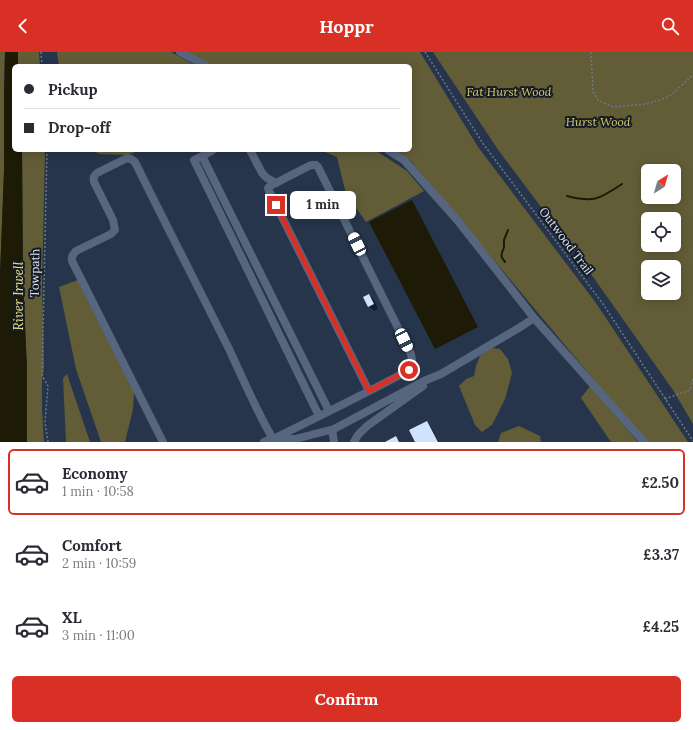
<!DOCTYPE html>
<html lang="en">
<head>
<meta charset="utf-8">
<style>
	:root { --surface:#fff; --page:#f7f7f7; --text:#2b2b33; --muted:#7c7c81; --line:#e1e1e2; --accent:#d93025 }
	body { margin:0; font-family:Lora,serif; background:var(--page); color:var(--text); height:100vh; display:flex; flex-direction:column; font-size:15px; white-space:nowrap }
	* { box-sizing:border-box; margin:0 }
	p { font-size:13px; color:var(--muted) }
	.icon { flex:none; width:22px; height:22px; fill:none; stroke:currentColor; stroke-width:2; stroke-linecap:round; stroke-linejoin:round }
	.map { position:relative; height:390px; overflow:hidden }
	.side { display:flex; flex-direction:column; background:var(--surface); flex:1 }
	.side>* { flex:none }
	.guide { position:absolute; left:12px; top:12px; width:400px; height:88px; border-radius:6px; box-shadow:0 2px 10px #0003; display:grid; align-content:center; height:88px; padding:0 12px; background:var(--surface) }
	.needle { width:26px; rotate:37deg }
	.controls { position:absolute; left:641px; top:112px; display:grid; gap:8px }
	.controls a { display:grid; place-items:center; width:40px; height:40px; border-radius:6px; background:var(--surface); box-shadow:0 2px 10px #0003; font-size:20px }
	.end { position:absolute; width:18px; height:18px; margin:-9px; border:5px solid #d93025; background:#fff; box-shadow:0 0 0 2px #fff }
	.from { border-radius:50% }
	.bubble { position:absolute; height:28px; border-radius:6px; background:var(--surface); box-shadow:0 2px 10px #0003; font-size:13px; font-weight:800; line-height:28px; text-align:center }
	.car { position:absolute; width:12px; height:24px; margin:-12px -6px; border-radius:5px; box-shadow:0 0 3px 1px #0007; background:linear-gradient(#fff 24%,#345 0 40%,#fff 0 76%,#345 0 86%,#fff 0) }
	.guide b { display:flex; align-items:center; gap:14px; height:38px; font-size:15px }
	.guide b+b { border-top:1px solid var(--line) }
	.guide i { width:10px; height:10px; background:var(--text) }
	ul { padding:7px 0 0; list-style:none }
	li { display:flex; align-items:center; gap:12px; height:66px; margin:0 8px 6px; padding:0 4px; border:2px solid transparent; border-radius:6px }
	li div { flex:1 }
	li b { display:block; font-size:15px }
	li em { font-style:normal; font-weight:800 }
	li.current { border-color:var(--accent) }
	li>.icon { width:36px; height:36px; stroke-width:1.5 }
	.action { display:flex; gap:8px; margin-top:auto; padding:8px 12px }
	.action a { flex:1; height:46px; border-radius:6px; background:var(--accent); color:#fff; font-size:16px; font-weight:800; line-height:46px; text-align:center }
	header { display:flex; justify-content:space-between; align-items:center; height:52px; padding:0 12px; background:var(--accent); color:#fff; font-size:18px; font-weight:800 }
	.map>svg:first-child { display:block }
	.green { fill:#625d37; fill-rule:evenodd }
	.water { fill:#1d1b05 }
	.shadow { fill:#0007 }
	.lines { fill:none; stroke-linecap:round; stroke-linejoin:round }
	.stream { stroke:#1d1b05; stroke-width:2 }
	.building { fill:#cfe2fe }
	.path { stroke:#6b788b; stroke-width:1.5; stroke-dasharray:2 2; stroke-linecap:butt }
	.minor { stroke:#57667f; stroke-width:8 }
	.route { stroke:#d93025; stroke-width:5 }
	.labels { text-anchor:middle; stroke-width:4; stroke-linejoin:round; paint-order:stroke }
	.park-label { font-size:12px; font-style:italic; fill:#d8cc69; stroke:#161c26 }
	.street-label { font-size:12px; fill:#dde6f4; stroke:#161c26 }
	.water-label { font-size:13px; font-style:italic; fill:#eee380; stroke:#161c26 }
</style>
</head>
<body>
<header><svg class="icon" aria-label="back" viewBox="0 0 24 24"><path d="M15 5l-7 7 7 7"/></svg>Hoppr<svg class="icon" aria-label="search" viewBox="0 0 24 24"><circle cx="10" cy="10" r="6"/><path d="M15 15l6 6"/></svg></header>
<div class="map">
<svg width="693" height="390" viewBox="0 0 693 390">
	<rect width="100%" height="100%" fill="#26354b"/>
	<path class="green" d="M 0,0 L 5,0 L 4,42 L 4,119 L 0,223 Z
		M 18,0 L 39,0 L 40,14 L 18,14 Z
		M 57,0 L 171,0 L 196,14 L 59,14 Z
		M 187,0 L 420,0 L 478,95 L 596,251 L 688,390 L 646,390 L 410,108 L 397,98 L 410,98 L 410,14 L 214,14 Z
		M 433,0 L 693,0 L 693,372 L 673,338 L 586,215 L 499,99 ZM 648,119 L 674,119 L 674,145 L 648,145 ZM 648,167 L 674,167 L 674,193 L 648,193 ZM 648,215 L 674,215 L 674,241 L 648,241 Z
		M 22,98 L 45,98 L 42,232 L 44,315 L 42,329 L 42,357 L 44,390 L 27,390 L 27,317 L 23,228 Z
		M 92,98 L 140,98 L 128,103 L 99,102 Z
		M 320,98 L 375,98 L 407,119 L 424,139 L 366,170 L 346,142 L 337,105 Z
		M 78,228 L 134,340 L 133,357 L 125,390 L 101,390 L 76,317 L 59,235 Z
		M 491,296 L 500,297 L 508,307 L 512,321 L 505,347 L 492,373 L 482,380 L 475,373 L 459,334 L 466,327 L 474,324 L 476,314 L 480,304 Z
		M 67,322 L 90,390 L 66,390 L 63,326 Z
		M 590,334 L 638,390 L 611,390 L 581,346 Z
		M 519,374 L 540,384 L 541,390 L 498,390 L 501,381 Z"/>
	<path class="water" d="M 5,0 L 18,0 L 18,14 L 14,14 L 14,98 L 22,98 L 23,228 L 27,317 L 27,390 L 0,390 L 0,223 L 4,119 L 4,42 Z
		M 412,148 L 478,275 L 435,297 L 369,170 Z"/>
	<path class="shadow" d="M 369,243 L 374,248 L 378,257 L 374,259 L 369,254 Z
		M 427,370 L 431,375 L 439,390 L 416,390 Z"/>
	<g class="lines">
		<path class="stream" d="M 567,144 C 595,151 599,147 622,132
			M 505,210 C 499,203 502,202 504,195 C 504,194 504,188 504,188 C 505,185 507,181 508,178"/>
	</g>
	<path class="building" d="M 369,242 L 374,252 L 368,255 L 363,245 Z
		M 427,369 L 438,390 L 415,390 L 409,378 Z
		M 396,384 L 399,390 L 385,390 Z"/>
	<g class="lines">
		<path class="path" d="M 41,0 L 42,14
			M 425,0 L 484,93 L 603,252 L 693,389
			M 591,0 L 593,40 L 598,48 L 613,55 L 646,52 L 660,48 L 671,43 L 693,23
			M 47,98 L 42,323 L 48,334 L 45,370 L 48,390
			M 665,347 L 690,338 L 693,327"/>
		<path class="minor" d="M 180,0 L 206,14
			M 213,98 L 202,104 L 329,359
			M 250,98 L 262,121 L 267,126 L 276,131
			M 388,98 L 404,108 L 458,169 L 534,266 L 644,390
			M 202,104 L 194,108 L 319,364
			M 332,378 L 334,390
			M 163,390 L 72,209 C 71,204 73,203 76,199 L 111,182 L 115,178 L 113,168 L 94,130 C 93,125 94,124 97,121 L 127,106 L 131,107 L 135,110 C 166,173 198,235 229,297 C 243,327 256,358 273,387 C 316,366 358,345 400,323 C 411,317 414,316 411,302 L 318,115 L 316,113 L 311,113 L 270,134 L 268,136 L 269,139 L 369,339
			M 264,390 L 271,387 L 295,387 L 334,377 L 424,329 L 441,322 L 522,274 L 534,266
			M 354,390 L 358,383 L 367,374 L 423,334"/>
	</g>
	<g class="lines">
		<path class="route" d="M 276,153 L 369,339 L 409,318"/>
	</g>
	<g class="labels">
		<g class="park-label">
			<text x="509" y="44">Fat Hurst Wood</text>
			<text x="598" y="74">Hurst Wood</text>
		</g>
		<g class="street-label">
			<text transform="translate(566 189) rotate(53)" y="4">Outwood Trail</text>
			<text transform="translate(35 221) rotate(-89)" y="4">Towpath</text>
		</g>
		<g class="water-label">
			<text transform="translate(18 244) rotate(-90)" y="5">River Irwell</text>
		</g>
	</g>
</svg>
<div class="controls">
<a><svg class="needle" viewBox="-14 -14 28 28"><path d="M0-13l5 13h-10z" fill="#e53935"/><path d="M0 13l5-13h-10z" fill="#7c7c81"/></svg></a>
<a><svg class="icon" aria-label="locate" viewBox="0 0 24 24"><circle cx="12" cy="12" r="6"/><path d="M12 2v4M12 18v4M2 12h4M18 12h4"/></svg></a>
<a><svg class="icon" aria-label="layers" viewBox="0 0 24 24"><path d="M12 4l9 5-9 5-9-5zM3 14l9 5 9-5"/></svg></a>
</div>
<i class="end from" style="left:409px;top:318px"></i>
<i class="end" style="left:276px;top:153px"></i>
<div class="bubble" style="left:290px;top:139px;width:66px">1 min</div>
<i class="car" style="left:357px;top:192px;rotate:334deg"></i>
<i class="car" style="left:404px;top:288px;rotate:154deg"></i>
<div class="guide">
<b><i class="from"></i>Pickup</b>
<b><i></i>Drop-off</b>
</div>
</div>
<section class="side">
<ul>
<li class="current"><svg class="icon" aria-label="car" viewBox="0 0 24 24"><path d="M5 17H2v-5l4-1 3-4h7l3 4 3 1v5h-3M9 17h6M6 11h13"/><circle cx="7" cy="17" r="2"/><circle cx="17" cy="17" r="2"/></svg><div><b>Economy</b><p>1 min · 10:58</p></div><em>£2.50</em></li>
<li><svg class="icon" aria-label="car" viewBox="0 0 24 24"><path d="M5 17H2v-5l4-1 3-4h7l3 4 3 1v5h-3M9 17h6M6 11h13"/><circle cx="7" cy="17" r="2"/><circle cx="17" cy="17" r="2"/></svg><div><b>Comfort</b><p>2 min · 10:59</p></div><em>£3.37</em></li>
<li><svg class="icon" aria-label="car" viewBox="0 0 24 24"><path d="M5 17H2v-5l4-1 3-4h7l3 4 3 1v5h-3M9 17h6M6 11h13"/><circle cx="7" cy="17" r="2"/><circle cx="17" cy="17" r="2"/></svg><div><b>XL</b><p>3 min · 11:00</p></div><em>£4.25</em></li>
</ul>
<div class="action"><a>Confirm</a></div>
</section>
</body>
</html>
